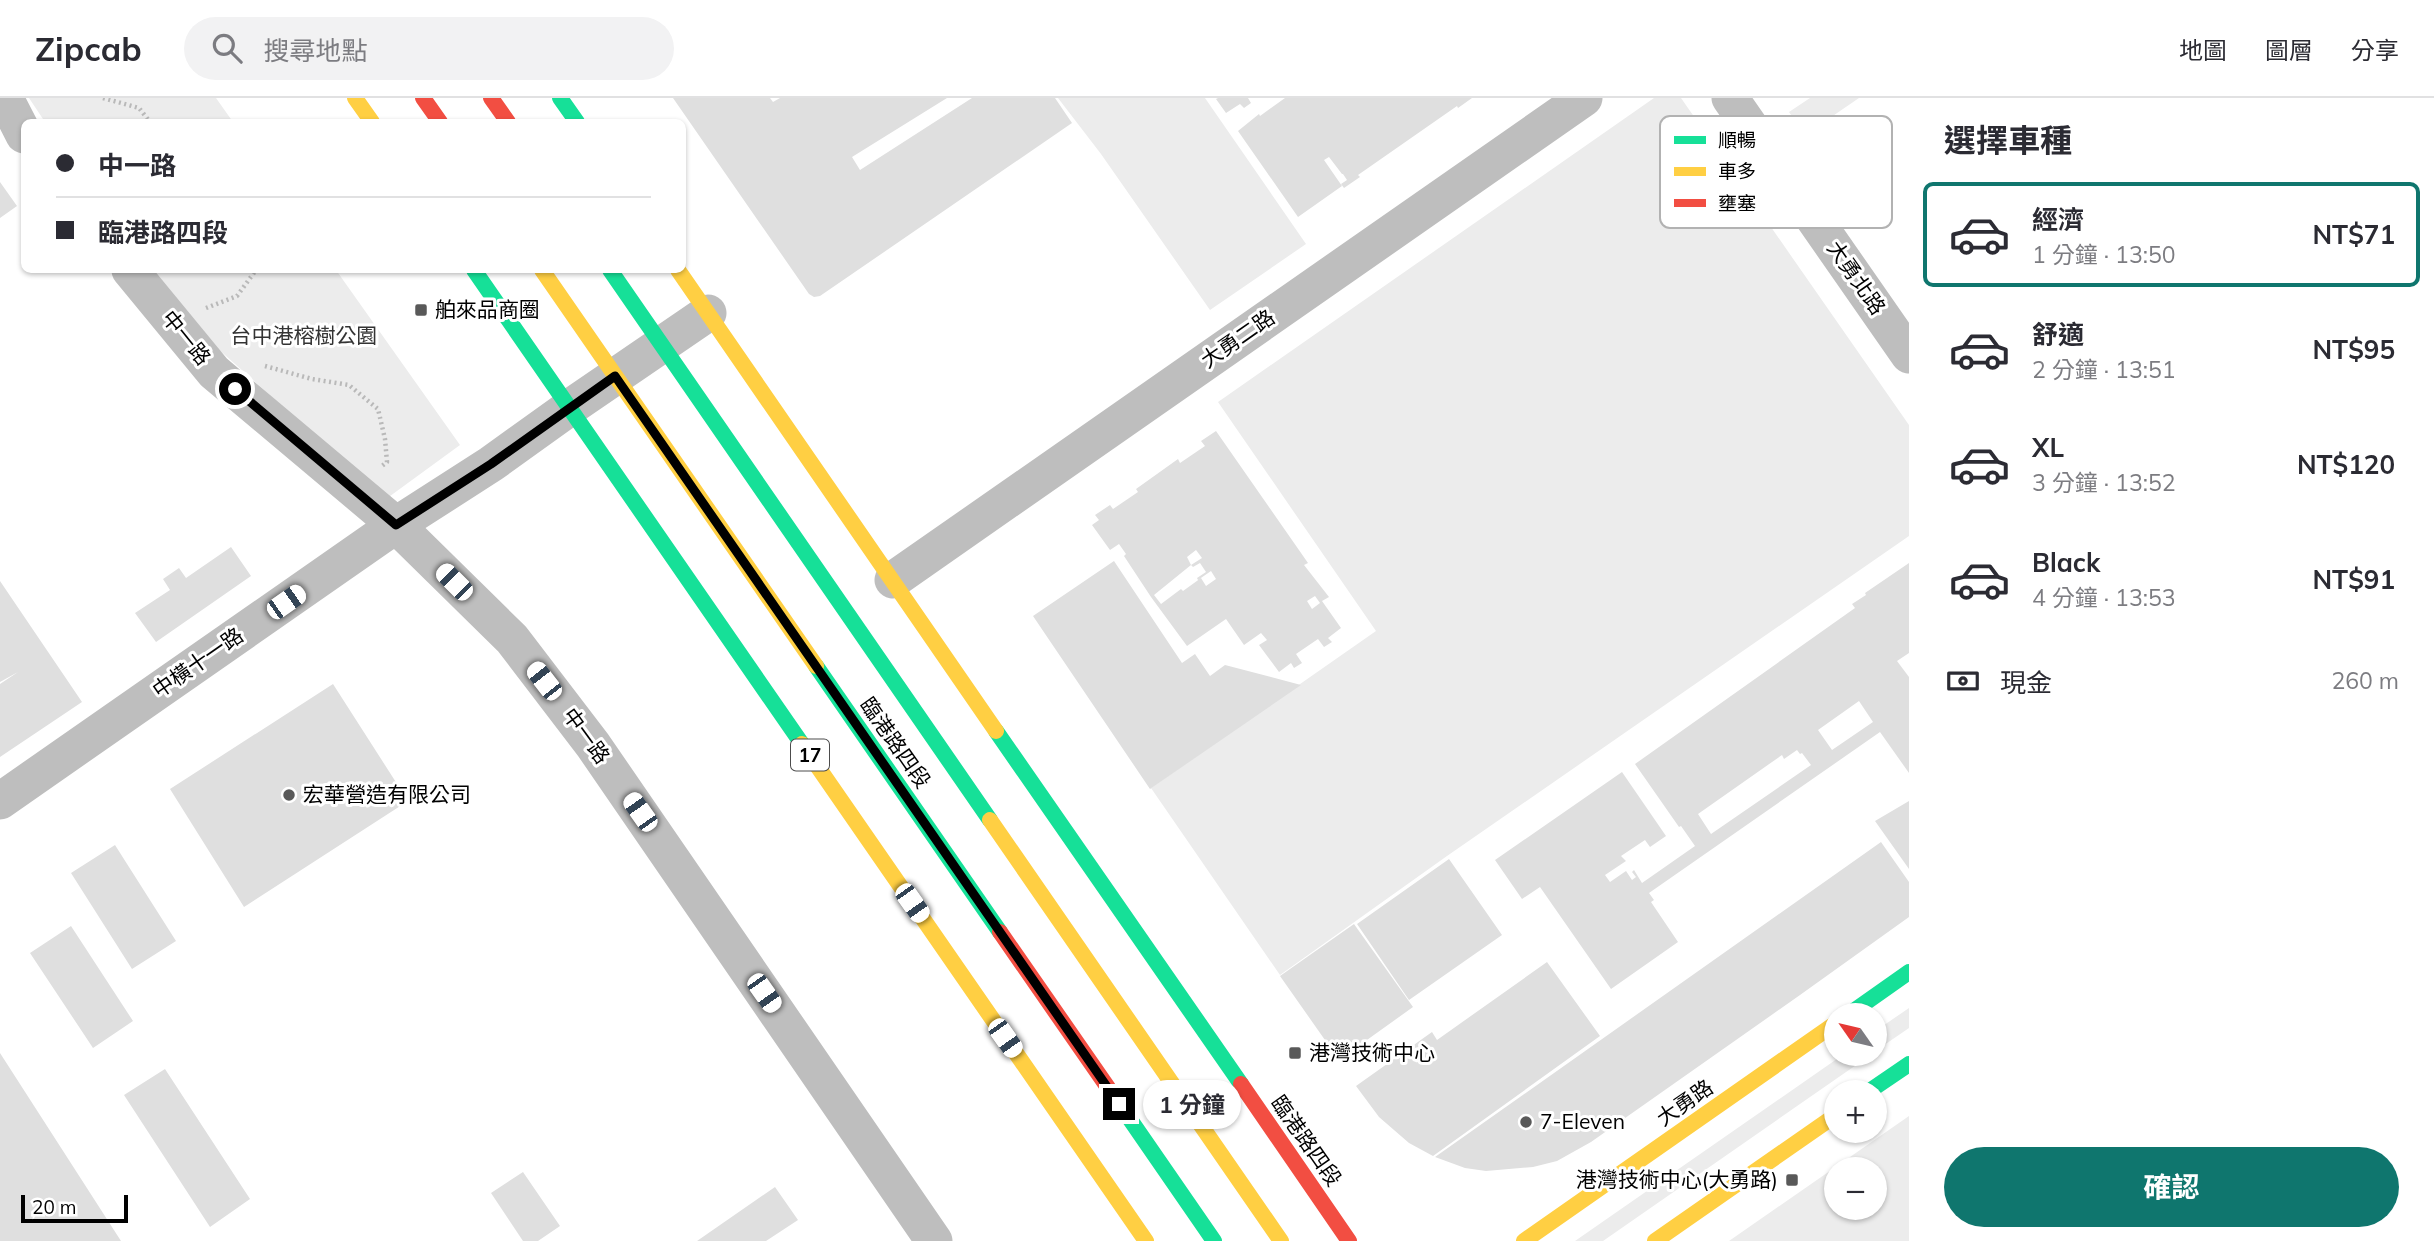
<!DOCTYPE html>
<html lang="zh-TW">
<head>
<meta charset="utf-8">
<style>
	:root { --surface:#fff; --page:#f2f2f3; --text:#2b2b33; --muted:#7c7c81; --line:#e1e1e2; --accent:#0f766e }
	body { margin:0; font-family:Mulish,"Noto Sans TC",sans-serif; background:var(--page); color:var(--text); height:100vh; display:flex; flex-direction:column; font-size:26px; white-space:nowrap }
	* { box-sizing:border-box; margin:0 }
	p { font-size:23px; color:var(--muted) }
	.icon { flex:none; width:38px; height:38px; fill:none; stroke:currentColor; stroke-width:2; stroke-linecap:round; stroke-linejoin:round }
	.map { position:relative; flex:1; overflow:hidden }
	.panel { display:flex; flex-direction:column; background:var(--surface); width:525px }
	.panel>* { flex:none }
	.top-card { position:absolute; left:21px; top:21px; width:665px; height:154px; border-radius:10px; box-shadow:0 2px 5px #0004; display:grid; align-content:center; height:154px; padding:0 35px; background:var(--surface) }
	.needle { width:46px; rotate:304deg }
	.tools { position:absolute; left:1824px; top:905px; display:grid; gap:14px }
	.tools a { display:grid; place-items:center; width:63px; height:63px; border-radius:50%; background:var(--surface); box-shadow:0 2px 5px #0004; font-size:35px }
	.scale { position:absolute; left:21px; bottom:18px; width:107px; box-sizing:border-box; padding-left:7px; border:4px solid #000; border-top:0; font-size:19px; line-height:24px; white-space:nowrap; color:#000; -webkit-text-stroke:5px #fff; paint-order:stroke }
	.end { position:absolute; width:32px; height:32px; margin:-16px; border:9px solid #000; background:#fff; box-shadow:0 0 0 4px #fff }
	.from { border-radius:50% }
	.bubble { position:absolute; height:49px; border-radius:24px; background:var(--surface); box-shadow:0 2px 5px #0004; font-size:23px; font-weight:700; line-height:49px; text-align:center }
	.car { position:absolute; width:21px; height:42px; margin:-21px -10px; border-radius:9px; box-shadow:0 0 5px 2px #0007; background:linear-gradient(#fff 24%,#345 0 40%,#fff 0 76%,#345 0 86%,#fff 0) }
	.top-card b { display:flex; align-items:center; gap:24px; height:66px; font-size:26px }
	.top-card b+b { border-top:2px solid var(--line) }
	.top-card i { width:18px; height:18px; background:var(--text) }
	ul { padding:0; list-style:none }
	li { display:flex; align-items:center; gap:21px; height:105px; margin:0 14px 10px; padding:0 21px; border:4px solid transparent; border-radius:10px }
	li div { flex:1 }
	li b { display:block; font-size:26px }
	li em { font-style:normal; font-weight:700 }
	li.current { border-color:var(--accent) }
	li>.icon { width:63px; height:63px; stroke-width:1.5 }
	h2 { padding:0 35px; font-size:32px; line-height:84px }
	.pay { display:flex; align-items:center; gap:18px; height:77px; padding:0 35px; font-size:26px }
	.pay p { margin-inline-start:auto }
	.button { display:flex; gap:14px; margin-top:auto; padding:14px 35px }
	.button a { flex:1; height:80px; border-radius:42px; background:var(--accent); color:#fff; font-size:28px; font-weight:700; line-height:80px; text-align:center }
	header { display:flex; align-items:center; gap:42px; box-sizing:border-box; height:98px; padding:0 35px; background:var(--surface); border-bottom:2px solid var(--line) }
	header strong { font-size:33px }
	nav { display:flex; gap:38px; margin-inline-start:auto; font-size:24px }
	.search { width:490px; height:63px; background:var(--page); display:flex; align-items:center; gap:18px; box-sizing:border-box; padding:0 24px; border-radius:38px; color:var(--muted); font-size:26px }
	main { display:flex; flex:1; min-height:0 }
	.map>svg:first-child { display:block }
	.green { fill:#ececec; fill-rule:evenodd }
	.building { fill:#dfdfdf; fill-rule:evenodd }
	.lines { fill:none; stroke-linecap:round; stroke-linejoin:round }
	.path { stroke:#b9b9b9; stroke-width:4.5; stroke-dasharray:2 3.5; stroke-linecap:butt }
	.street { stroke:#bebebe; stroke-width:37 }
	.fast { stroke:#16e098; stroke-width:16 }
	.slow { stroke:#ffcf43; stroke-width:16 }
	.jam { stroke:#f24e42; stroke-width:16 }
	.route { stroke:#000; stroke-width:9 }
	.poi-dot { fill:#595959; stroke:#fff; stroke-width:2.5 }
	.labels { text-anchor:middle; stroke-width:6; stroke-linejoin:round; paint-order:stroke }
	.shield { fill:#fff; stroke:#4c4c4c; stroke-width:2 }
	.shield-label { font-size:19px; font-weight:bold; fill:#000 }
	.street-label { font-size:21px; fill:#000; stroke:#fff }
	.poi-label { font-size:21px; fill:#000; stroke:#fff; text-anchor:start }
	.park-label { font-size:21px; fill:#333; stroke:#fff }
	.key { fill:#fff; stroke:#b2b2b2; stroke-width:2 }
	.key-label { font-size:19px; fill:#000 }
</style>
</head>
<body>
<header>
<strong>Zipcab</strong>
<div class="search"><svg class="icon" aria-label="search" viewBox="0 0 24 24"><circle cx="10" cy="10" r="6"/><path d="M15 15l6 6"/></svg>搜尋地點</div>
<nav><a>地圖</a><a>圖層</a><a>分享</a></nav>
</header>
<main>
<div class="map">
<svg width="1909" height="1143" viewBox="0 0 1909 1143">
	<rect width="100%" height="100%" fill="#fff"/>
	<path class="green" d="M 29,0 L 216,0 L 233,24 L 45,24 Z
		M 1058,0 L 1205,0 L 1306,146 L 1210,212 L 1101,56 Z
		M 1654,0 L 1681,0 L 1909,327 L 1909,438 L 1447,758 L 1280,877 L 1151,690 L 1376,533 L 1218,304 Z
		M 1810,0 L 1859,0 L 1805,37 L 1789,14 Z
		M 146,172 L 336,172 L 460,347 L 386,401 L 207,241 Z
		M 1909,910 L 1909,930 L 1874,954 L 1874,934 Z
		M 1844,956 L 1872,956 L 1603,1143 L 1575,1143 Z
		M 1909,1018 L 1909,1143 L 1729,1143 ZM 1836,1071 L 1874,1071 L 1874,1110 L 1836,1110 Z"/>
	<path class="building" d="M 673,0 L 770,0 L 773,4 L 780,0 L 947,0 L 852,59 L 860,72 L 972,0 L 1055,0 L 1072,25 L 820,198 L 814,199 L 809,196 Z
		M 1218,0 L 1248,0 L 1251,5 L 1244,10 L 1240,6 L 1226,15 L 1216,1 Z
		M 1285,0 L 1472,0 L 1458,10 L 1457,8 L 1358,77 L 1360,79 L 1344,90 L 1341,86 L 1347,82 L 1343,76 L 1342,76 L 1329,59 L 1324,62 L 1342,88 L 1298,119 L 1238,33 L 1259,16 L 1260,18 Z
		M 0,84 L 17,108 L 0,120 Z
		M 1216,333 L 1308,465 L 1304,467 L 1329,499 L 1322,503 L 1341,530 L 1328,540 L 1332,544 L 1324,549 L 1318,541 L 1296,556 L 1302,565 L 1294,570 L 1291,565 L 1279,574 L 1259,547 L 1267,542 L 1261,535 L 1244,547 L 1226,521 L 1187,548 L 1151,499 L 1124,458 L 1126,456 L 1119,446 L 1110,452 L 1092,427 L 1099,422 L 1095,417 L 1110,407 L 1113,411 L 1138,394 L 1136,391 L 1178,361 L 1180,365 L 1205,348 L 1201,343 ZM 1196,452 L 1202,460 L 1191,467 L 1193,469 L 1200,465 L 1206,474 L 1197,480 L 1198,482 L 1211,473 L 1216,481 L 1206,488 L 1201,480 L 1183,493 L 1181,491 L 1161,506 L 1154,497 L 1191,467 L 1187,459 ZM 1315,498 L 1320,505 L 1312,511 L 1307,503 Z
		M 231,449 L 251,478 L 156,544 L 135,515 L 170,492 L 163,481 L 179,470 L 186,480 Z
		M 1114,463 L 1182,565 L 1195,556 L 1210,578 L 1225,567 L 1301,587 L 1150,691 L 1033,518 Z
		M 1909,465 L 1909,555 L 1897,563 L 1909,579 L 1909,675 L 1880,634 L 1649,795 L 1654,802 L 1651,804 L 1678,844 L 1611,891 L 1540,789 L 1522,801 L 1495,762 L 1622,674 L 1666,738 L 1650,749 L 1645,742 L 1621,758 L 1626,763 L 1605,777 L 1610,784 L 1626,773 L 1632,782 L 1636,779 L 1632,774 L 1634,772 L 1642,785 L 1695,748 L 1681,728 L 1679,729 L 1635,666 L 1855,510 L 1852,506 L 1866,497 L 1865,495 ZM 1859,603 L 1873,624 L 1832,652 L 1818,632 ZM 1797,652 L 1800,656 L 1802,655 L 1811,667 L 1711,736 L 1698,716 L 1782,657 L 1784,661 Z
		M 0,483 L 82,604 L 0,659 L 0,586 L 18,574 L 0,584 Z
		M 333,586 L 408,703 L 244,809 L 170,691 Z
		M 1909,703 L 1909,771 L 1875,723 Z
		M 1881,744 L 1909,784 L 1909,819 L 1800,897 L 1591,1044 L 1557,1063 L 1533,1069 L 1486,1073 L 1465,1070 L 1435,1059 Z
		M 115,747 L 176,843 L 132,871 L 71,775 Z
		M 1449,761 L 1502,837 L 1409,902 L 1357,826 Z
		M 1354,826 L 1413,909 L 1339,962 L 1280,878 Z
		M 71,828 L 133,923 L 93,950 L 30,855 Z
		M 1547,864 L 1600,938 L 1433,1058 L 1409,1045 L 1379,1019 L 1356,988 L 1432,934 L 1437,942 Z
		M 0,955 L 121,1143 L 0,1143 Z
		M 165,971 L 250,1101 L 210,1129 L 124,997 Z
		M 523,1074 L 560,1128 L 538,1143 L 523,1143 L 491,1095 Z
		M 775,1089 L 798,1122 L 766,1143 L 697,1143 Z"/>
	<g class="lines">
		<path class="path" d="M 103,0 L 139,10 L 150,24
			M 206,210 L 237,198 L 256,172
			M 265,268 L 312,281 L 349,287 L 378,311 L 385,341 L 387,364 L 382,368"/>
		<path class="street" d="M 5,0 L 24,37
			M 1730,0 L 1909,257
			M 130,172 L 214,274 L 396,427 L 512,541 L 593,647 L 934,1143
			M 893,482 L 1584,0
			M 0,703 L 396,427 L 491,366 L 569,310 L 708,215"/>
		<path class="fast" d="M 560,0 L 577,24
			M 474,172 L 802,646
			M 610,172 L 990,722
			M 816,568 L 1000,834
			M 996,633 L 1241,986
			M 1848,917 L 1909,874
			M 1868,994 L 1909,966
			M 1127,1017 L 1214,1143"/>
		<path class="slow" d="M 355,0 L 372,24
			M 542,172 L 816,568
			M 678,172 L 996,633
			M 802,646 L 1146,1143
			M 990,722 L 1281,1143
			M 1524,1143 L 1836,925
			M 1655,1143 L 1836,1017"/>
		<path class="jam" d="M 423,0 L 440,24
			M 491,0 L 508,24
			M 1000,834 L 1127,1017
			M 1241,986 L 1349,1143"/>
	</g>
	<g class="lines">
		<path class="route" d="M 235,291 L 396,427 L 491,366 L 615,278 L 1119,1006"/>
	</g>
	<g class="poi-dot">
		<rect x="414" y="205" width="14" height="14" rx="3.5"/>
		<circle cx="289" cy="697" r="7"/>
		<rect x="1288" y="948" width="14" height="14" rx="3.5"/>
		<circle cx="1526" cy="1024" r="7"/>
		<rect x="1785" y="1075" width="14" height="14" rx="3.5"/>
	</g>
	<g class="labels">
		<rect class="shield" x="791" y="641.5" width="38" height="31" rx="5"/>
		<g class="shield-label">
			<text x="810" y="664">17</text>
		</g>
		<g class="street-label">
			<text transform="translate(1856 180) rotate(55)" y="7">大勇北路</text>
			<text transform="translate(186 240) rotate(51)" y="7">中一路</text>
			<text transform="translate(1238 241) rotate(-35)" y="7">大勇二路</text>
			<text transform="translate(198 565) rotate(-35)" y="7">中橫十一路</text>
			<text transform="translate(586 638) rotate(54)" y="7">中一路</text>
			<text transform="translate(895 645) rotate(55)" y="7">臨港路四段</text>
			<text transform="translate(1685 1005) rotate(-35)" y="7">大勇路</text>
			<text transform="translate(1306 1043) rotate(55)" y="7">臨港路四段</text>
		</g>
		<g class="poi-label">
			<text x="435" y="219">舶來品商圈</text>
			<text x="303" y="704">宏華營造有限公司</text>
			<text x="1309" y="962">港灣技術中心</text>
			<text x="1540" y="1031">7-Eleven</text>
			<text x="1778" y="1089" text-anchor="end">港灣技術中心(大勇路)</text>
		</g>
		<g class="park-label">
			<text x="304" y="245">台中港榕樹公園</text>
		</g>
	</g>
	<rect x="1660" y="18" width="232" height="112" rx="10" class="key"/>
	<rect x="1674" y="38" width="32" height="8" fill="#16e098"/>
	<rect x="1674" y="69" width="32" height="9" fill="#ffcf43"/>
	<rect x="1674" y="101" width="32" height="8" fill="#f24e42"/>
	<g class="key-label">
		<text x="1718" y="49">順暢</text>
		<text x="1718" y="80">車多</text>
		<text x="1718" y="112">壅塞</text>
	</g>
</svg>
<div class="tools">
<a><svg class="needle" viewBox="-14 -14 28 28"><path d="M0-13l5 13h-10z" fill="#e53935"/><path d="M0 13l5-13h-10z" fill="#7c7c81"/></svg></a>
<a>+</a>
<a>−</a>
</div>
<div class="scale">20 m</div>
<i class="end from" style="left:235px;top:291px"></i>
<i class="end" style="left:1119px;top:1006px"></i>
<div class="bubble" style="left:1143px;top:982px;width:98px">1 分鐘</div>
<i class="car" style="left:454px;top:484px;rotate:315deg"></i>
<i class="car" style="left:286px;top:504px;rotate:55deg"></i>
<i class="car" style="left:544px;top:583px;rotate:322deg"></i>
<i class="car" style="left:640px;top:714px;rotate:325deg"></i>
<i class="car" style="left:912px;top:805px;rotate:145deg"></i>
<i class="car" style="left:764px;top:895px;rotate:145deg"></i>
<i class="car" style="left:1005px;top:940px;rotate:145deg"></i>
<div class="top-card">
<b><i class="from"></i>中一路</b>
<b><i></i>臨港路四段</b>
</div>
</div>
<section class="panel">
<h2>選擇車種</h2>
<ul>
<li class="current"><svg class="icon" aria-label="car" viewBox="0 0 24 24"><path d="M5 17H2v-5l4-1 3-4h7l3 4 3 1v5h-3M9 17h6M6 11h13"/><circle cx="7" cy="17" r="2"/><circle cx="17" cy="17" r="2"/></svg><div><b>經濟</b><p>1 分鐘 · 13:50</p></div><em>NT$71</em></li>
<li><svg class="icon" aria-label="car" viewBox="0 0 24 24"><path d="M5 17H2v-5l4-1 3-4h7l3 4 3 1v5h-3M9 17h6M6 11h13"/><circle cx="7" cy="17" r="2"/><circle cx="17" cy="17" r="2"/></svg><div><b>舒適</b><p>2 分鐘 · 13:51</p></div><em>NT$95</em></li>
<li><svg class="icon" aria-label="car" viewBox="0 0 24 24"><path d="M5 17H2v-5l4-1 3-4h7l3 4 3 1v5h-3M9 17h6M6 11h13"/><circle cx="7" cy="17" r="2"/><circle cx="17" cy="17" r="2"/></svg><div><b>XL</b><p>3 分鐘 · 13:52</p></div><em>NT$120</em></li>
<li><svg class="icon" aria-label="car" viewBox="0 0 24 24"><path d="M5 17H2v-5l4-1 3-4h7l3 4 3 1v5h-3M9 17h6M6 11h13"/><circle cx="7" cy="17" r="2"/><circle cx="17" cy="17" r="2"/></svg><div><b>Black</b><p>4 分鐘 · 13:53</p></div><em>NT$91</em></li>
</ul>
<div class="pay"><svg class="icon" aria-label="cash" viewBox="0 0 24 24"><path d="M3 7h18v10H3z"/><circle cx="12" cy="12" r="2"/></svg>現金<p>260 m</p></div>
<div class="button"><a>確認</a></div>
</section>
</main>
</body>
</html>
